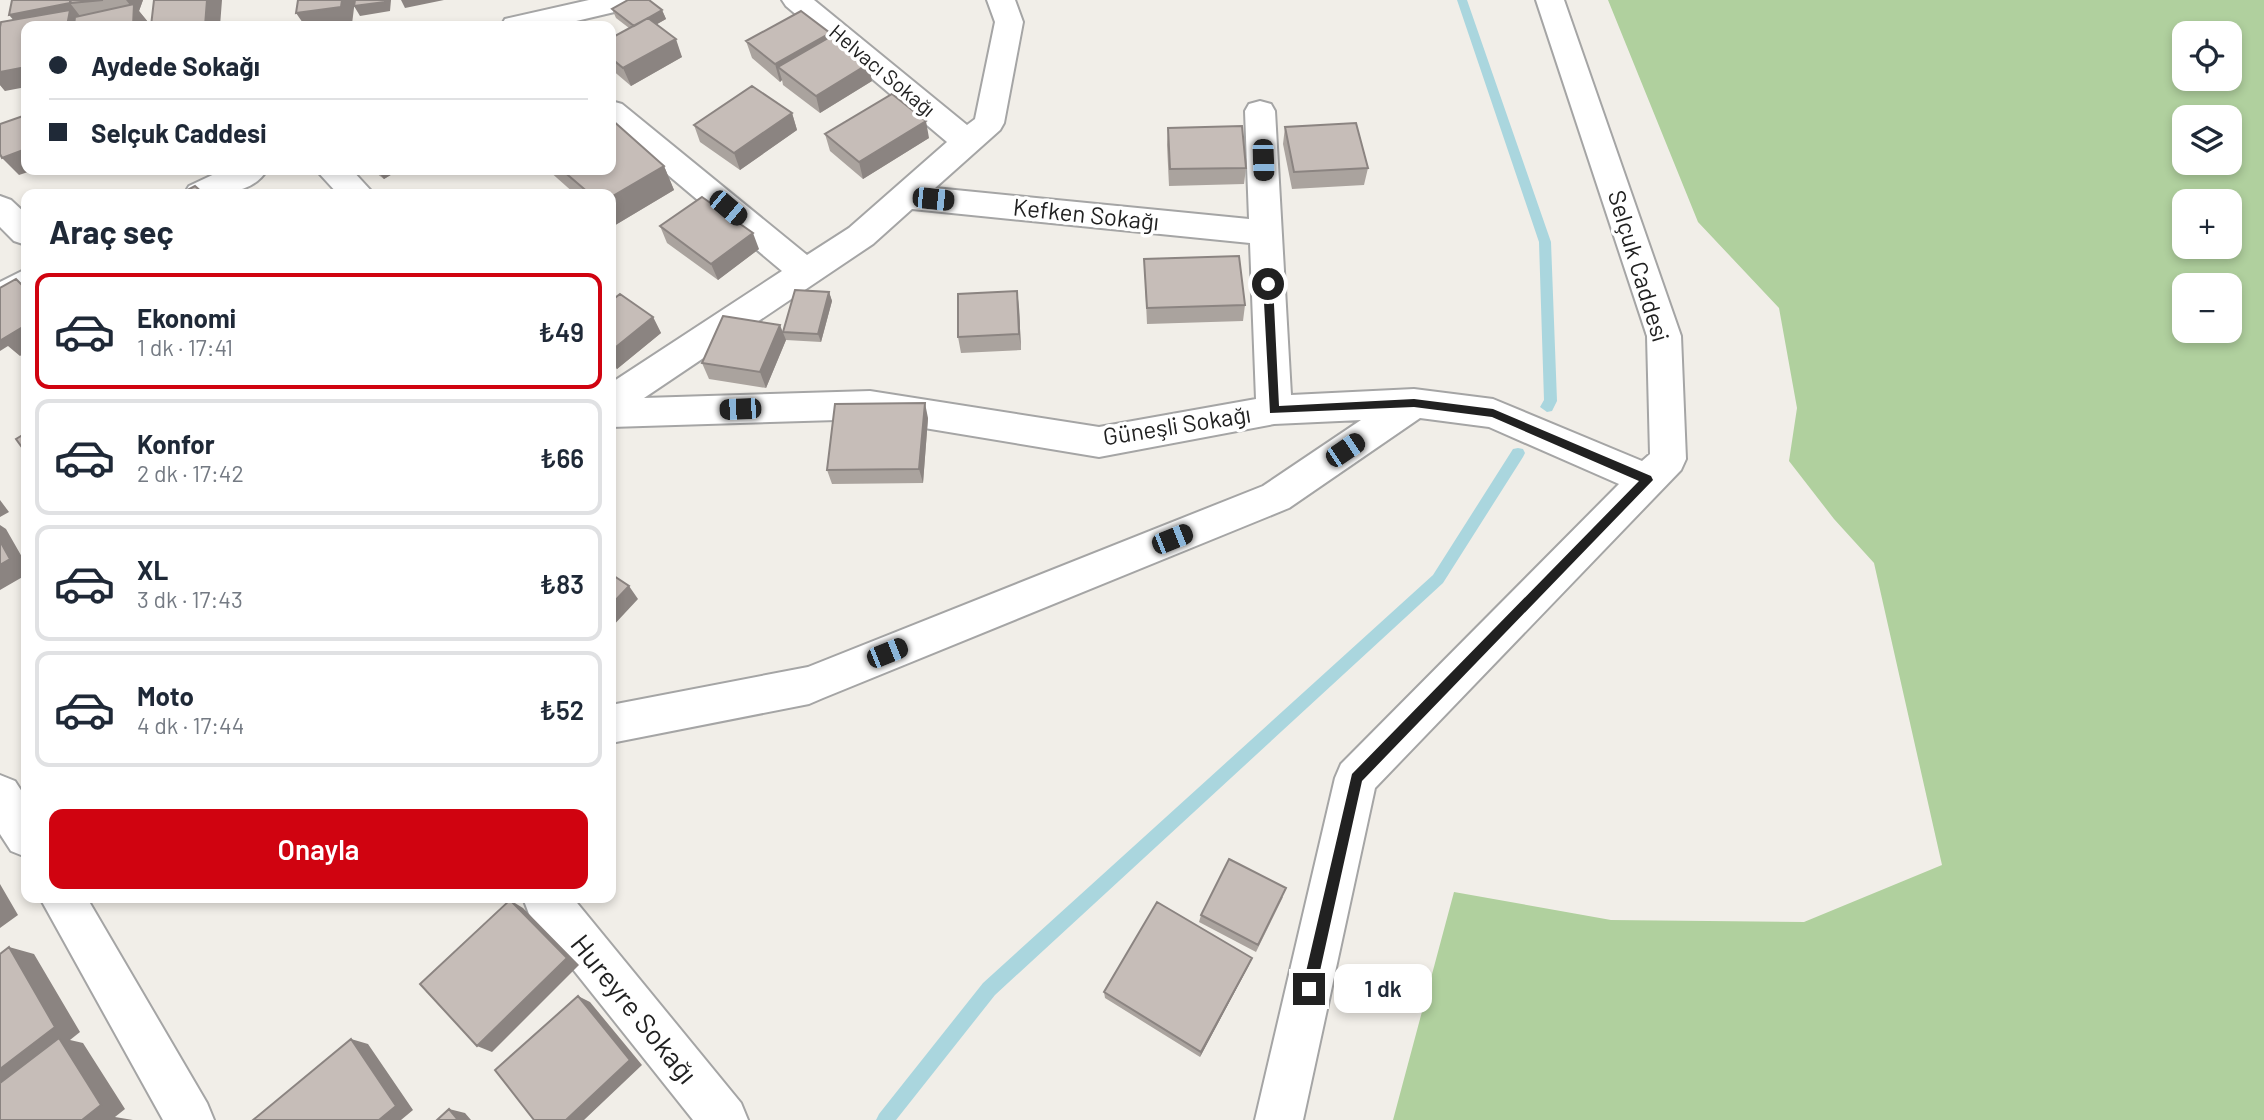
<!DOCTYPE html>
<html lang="tr">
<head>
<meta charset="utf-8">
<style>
	:root { --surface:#fff; --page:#f6f6f7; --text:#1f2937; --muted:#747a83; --line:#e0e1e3; --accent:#d00310 }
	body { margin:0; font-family:Barlow,sans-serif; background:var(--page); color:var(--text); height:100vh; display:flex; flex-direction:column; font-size:26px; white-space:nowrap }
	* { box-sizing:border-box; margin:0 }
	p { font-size:23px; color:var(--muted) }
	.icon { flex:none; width:38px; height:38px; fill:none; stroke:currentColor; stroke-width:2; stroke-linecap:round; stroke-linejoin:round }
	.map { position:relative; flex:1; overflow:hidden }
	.panel { position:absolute; left:21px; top:189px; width:595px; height:714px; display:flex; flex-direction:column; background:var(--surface); border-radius:14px; box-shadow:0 4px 10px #0003 }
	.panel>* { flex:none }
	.top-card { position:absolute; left:21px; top:21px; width:595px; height:154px; border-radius:14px; box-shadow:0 4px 10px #0003; display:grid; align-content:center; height:154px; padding:0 28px; background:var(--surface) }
	.tools { position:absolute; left:2172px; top:21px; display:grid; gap:14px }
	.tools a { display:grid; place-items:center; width:70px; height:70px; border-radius:14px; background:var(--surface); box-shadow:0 4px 10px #0003; font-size:35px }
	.end { position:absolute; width:32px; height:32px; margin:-16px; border:9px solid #212121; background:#fff; box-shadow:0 0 0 4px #fff }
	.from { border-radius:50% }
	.bubble { position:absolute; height:49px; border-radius:14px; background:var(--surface); box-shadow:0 4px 10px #0003; font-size:23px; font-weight:600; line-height:49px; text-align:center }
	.car { position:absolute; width:21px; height:42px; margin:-21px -10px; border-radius:9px; box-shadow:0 0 5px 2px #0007; background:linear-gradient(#222 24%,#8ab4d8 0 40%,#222 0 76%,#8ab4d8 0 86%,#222 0) }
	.top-card b { display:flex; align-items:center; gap:24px; height:66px; font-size:26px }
	.top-card b+b { border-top:2px solid var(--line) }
	.top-card i { width:18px; height:18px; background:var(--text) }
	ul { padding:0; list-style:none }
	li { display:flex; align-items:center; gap:21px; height:116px; margin:0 14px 10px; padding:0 14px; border:4px solid var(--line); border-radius:14px }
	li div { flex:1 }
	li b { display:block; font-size:26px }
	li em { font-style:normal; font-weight:600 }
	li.selected { border-color:var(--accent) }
	li>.icon { width:63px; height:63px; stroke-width:1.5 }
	h2 { padding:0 28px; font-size:32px; line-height:84px }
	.button { display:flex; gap:14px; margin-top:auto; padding:14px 28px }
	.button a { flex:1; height:80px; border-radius:14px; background:var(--accent); color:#fff; font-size:28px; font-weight:600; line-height:80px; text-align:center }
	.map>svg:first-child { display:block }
	.forest { fill:#b0d09e; fill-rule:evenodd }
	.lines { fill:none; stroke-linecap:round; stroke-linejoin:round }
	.stream { fill:#aad6de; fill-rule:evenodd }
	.minor-casing { stroke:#a5a5a5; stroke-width:4 }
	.minor { fill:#fff; fill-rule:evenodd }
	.wall { fill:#aaa39e }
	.shaded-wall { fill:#8b8481 }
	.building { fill:#c6bdb8; stroke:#8b8481; stroke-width:2 }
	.route { fill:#212121 }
	.labels { text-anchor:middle; stroke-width:7; stroke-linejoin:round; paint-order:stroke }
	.far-street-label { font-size:21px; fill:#212121; stroke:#fff }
	.street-label { font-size:24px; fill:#212121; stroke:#fff }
	.near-street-label { font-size:28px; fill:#212121; stroke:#fff }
</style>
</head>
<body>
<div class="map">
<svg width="2264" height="1120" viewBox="0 0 2264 1120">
	<rect width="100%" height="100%" fill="#f1eee8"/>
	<path class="forest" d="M 1608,0 L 2264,0 L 2264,1120 L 1393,1120 L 1454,892 L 1611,920 L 1804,922 L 1942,865 L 1874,563 L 1834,519 L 1789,461 L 1797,408 L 1779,308 L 1698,222 ZM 2184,33 L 2230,33 L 2230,79 L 2184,79 ZM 2184,117 L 2230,117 L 2230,163 L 2184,163 ZM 2184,201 L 2230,201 L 2230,247 L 2184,247 ZM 2184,285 L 2230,285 L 2230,331 L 2184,331 Z"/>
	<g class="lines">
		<path class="stream" d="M 1457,0 L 1467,0 L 1551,242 L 1557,401 L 1552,411 L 1547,412 L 1540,407 L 1544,400 L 1539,242 Z
			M 1518,448 L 1523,449 L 1525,453 L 1523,457 L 1443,583 L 995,995 L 896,1120 L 876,1120 L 879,1114 L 983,983 L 1433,575 L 1513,449 Z"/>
		<g class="minor-casing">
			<path id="minor" d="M 589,0 L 644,0 L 640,6 L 555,26 L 501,26 L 505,19 Z
				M 782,0 L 814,0 L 967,125 L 975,119 L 995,22 L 987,0 L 1015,0 L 1023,22 L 1004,123 L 1000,130 L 935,188 L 1249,219 L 1245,111 L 1249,104 L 1260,101 L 1271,104 L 1275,111 L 1291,395 L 1414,389 L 1493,399 L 1642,461 L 1650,454 L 1647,336 L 1536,0 L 1564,0 L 1681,336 L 1686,459 L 1681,470 L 1375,788 L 1303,1120 L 1255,1120 L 1335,778 L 1341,764 L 1619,484 L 1489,427 L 1420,418 L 1289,508 L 823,698 L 809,704 L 611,743 L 611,705 L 808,667 L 1263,486 L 1361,420 L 1274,424 L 1099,457 L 870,419 L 611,427 L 611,383 L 782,271 L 611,127 L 611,101 L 622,104 L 807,255 L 849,228 L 947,142 L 786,6 ZM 912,209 L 1250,243 L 1256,399 L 1099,427 L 870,391 L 644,398 L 873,244 Z
				M 223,170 L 267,170 C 251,197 211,194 184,194 L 189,186 Z
				M 316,170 L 352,170 L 374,194 L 338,194 Z
				M 0,196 L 11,200 L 26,214 L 26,245 L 14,241 L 0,227 Z
				M 26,269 L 26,298 L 0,311 L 0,282 Z
				M 0,775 L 15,781 L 26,798 L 26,857 L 11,851 L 0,834 Z
				M 40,898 L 87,898 L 207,1103 L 214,1120 L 163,1120 Z
				M 523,898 L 573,898 L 741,1103 L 748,1120 L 693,1120 L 529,914 Z"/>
		</g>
		<use href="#minor" class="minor"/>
	</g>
	<path class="wall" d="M 12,0 L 143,0 L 139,11 L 148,22 L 148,26 L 26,26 L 5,91 L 0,85 L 0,72 L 14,20 Z
		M 612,9 L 662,10 L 666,19 L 657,24 L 682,57 L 631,86 L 611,69 L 611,38 L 629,28 L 616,18 Z
		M 830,33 L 831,37 L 868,64 L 872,81 L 820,113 L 783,85 L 782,80 L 780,82 L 752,58 L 746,41 Z
		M 792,113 L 797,130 L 740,170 L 700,142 L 694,125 Z
		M 1285,127 L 1368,168 L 1364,185 L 1292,189 L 1283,144 Z
		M 1168,128 L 1246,168 L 1244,184 L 1169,186 L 1167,145 Z
		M 825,134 L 929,138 L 863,179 L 830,151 Z
		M 664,166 L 674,190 L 612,227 L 611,226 L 611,194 L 575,194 L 548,170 L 611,170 Z
		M 372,170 L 399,170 L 384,179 Z
		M 660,226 L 759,249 L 718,280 L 667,243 Z
		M 1144,259 L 1245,305 L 1243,321 L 1147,324 Z
		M 829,292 L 832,301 L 821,342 L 786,340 L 766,388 L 709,379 L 702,363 L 783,332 Z
		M 611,301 L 653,317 L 661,333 L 617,369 L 611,364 Z
		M 1019,307 L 1021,350 L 961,353 L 958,337 Z
		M 928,418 L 923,483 L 832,484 L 827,470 Z
		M 1283,897 L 1256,952 L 1199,922 L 1201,915 Z
		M 1249,965 L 1200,1057 L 1105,998 L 1104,992 Z"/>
	<path class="shaded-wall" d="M 126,0 L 143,0 L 139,11 L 148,22 L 148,26 L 133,26 L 134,10 Z
		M 207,0 L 222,0 L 220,26 L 205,26 Z
		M 342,0 L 355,0 L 352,24 L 340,26 L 305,26 L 296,13 Z
		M 385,0 L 391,0 L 390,11 L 360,16 L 354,6 Z
		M 401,0 L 444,0 L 405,8 Z
		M 70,3 L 84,21 L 83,26 L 67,26 L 24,32 L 9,15 Z
		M 662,10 L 666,19 L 638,35 L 634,26 Z
		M 830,33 L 834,51 L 778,67 L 782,80 L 780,82 L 775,64 Z
		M 676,39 L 682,57 L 631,86 L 623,68 Z
		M 868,64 L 872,81 L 820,113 L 816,96 Z
		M 26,67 L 26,87 L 5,91 L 0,85 L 0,72 Z
		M 792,113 L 797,130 L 740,170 L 734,153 Z
		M 926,121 L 929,138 L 863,179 L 859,162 Z
		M 26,149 L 26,170 L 34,170 L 19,175 L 2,158 Z
		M 664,166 L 674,190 L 612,227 L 611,225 L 611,197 Z
		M 377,170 L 399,170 L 384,179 Z
		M 753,233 L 759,249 L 718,280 L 711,264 Z
		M 1017,291 L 1019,307 L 1021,350 L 1019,334 Z
		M 829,292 L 832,301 L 821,342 L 818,334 Z
		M 653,317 L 661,333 L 617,369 L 611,358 L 611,351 Z
		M 26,325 L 26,352 L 20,356 L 8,346 L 0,351 L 0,337 Z
		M 780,325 L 786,340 L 766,388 L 760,372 Z
		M 925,403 L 928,418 L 923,483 L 919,469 Z
		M 0,500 L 9,512 L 0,517 Z
		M 0,525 L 6,529 L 26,564 L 26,575 L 0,590 Z
		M 629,586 L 638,599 L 611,628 L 611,605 Z
		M 0,884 L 18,915 L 0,928 Z
		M 510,900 L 523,908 L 579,965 L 492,1052 L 477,1046 Z
		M 9,947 L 34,954 L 80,1032 L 70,1040 L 83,1043 L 125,1109 L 115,1117 L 133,1120 L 82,1120 L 0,1094 L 0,1069 Z
		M 1252,958 L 1249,965 L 1200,1057 L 1201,1052 Z
		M 578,996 L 590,1002 L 642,1065 L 584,1120 L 566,1120 Z
		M 351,1039 L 368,1044 L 413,1110 L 401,1120 L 379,1120 Z
		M 449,1109 L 465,1113 L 471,1120 L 458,1120 Z"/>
	<path class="building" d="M 12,0 L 70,0 L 70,3 L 9,15 Z
		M 71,0 L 103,0 L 70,3 Z
		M 154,0 L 207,0 L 205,26 L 151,26 Z
		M 298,0 L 342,0 L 341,7 L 296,13 Z
		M 355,0 L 385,0 L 385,2 L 354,6 Z
		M 628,0 L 649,0 L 662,10 L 634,26 L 612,9 Z
		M 134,4 L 133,26 L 74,26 L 75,17 Z
		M 70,10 L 67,26 L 26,26 L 26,67 L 0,72 L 0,27 L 1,22 Z
		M 801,11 L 830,33 L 775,64 L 746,41 Z
		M 648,18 L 676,39 L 623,68 L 611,58 L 611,38 Z
		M 830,37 L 868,64 L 816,96 L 778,67 Z
		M 752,86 L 792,113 L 734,153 L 694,125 Z
		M 892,94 L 926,121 L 859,162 L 825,134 Z
		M 26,115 L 26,149 L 2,158 L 0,154 L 0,124 Z
		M 611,119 L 664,166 L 611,197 L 611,194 L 590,194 L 562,170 L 611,170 Z
		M 1356,123 L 1368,168 L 1294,172 L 1285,127 Z
		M 1242,126 L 1246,168 L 1170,169 L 1168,128 Z
		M 195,186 L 204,194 L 180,194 Z
		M 702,197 L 753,233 L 711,264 L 660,226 Z
		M 1239,256 L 1245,305 L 1147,308 L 1144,259 Z
		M 16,279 L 26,289 L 26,325 L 1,340 L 0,339 L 0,288 Z
		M 795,290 L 829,292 L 818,334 L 783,332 Z
		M 1017,291 L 1019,334 L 958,337 L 958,294 Z
		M 620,294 L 653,317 L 611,351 L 611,301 Z
		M 723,316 L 780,325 L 760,372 L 702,363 Z
		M 925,403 L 919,469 L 827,470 L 835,404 Z
		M 26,433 L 26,453 L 16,439 Z
		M 0,541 L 10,559 L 0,565 Z
		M 611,574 L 629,586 L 611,605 Z
		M 1229,859 L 1286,888 L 1258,945 L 1201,915 Z
		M 510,900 L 567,958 L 477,1046 L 420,984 Z
		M 1157,902 L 1252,958 L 1201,1052 L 1104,992 Z
		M 9,947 L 55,1027 L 0,1069 L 0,954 Z
		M 578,996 L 630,1060 L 566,1120 L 534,1120 L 495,1070 Z
		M 59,1038 L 101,1105 L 82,1120 L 0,1120 L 0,1083 Z
		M 351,1039 L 396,1106 L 379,1120 L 253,1120 Z
		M 449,1109 L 458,1120 L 437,1120 Z"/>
	<path class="route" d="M 1268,280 L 1273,284 L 1279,406 L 1414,399 L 1493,409 L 1651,476 L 1653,480 L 1362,781 L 1316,989 L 1309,995 L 1302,989 L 1352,774 L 1639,481 L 1492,417 L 1414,407 L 1270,413 L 1263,284 Z"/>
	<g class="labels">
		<g class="far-street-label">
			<text transform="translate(882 71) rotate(40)" y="7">Helvacı Sokağı</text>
		</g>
		<g class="street-label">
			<text transform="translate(1086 215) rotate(6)" y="8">Kefken Sokağı</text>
			<text transform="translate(1638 266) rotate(73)" y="8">Selçuk Caddesi</text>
			<text transform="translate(1177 426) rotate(-9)" y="8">Güneşli Sokağı</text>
		</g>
		<g class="near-street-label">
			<text transform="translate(634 1009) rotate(51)" y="10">Hureyre Sokağı</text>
		</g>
	</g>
</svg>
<div class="tools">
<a><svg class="icon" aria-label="locate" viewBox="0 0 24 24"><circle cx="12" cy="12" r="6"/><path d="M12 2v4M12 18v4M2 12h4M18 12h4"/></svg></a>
<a><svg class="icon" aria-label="layers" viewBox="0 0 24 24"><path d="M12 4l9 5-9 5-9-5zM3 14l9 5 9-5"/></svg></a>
<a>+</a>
<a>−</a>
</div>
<i class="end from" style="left:1268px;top:284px"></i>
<i class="end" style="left:1309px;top:989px"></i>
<div class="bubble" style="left:1334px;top:964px;width:98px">1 dk</div>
<i class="car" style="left:1263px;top:160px;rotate:178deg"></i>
<i class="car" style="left:933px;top:199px;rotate:96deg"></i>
<i class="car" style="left:728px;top:208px;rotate:130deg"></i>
<i class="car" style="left:740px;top:409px;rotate:268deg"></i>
<i class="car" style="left:1345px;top:450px;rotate:56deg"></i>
<i class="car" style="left:1172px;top:539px;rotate:68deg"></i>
<i class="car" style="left:887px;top:653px;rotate:68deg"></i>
<div class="top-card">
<b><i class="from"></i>Aydede Sokağı</b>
<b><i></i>Selçuk Caddesi</b>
</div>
<section class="panel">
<h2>Araç seç</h2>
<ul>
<li class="selected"><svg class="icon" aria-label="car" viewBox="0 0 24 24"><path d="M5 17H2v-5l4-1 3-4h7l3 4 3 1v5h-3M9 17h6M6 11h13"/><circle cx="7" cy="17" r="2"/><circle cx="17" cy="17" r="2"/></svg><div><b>Ekonomi</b><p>1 dk · 17:41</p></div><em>₺49</em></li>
<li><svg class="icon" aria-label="car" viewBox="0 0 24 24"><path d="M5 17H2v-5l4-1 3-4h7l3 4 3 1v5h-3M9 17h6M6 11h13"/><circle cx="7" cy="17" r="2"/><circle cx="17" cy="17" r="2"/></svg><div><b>Konfor</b><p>2 dk · 17:42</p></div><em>₺66</em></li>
<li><svg class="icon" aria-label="car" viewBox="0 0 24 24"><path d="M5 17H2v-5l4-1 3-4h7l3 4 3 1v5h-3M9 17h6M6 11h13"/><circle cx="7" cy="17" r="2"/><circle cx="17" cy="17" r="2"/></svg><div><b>XL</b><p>3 dk · 17:43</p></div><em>₺83</em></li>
<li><svg class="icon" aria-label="car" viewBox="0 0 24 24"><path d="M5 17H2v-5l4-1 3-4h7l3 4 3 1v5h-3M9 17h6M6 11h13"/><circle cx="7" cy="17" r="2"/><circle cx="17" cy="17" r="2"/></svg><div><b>Moto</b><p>4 dk · 17:44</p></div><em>₺52</em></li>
</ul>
<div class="button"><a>Onayla</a></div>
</section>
</div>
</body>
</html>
